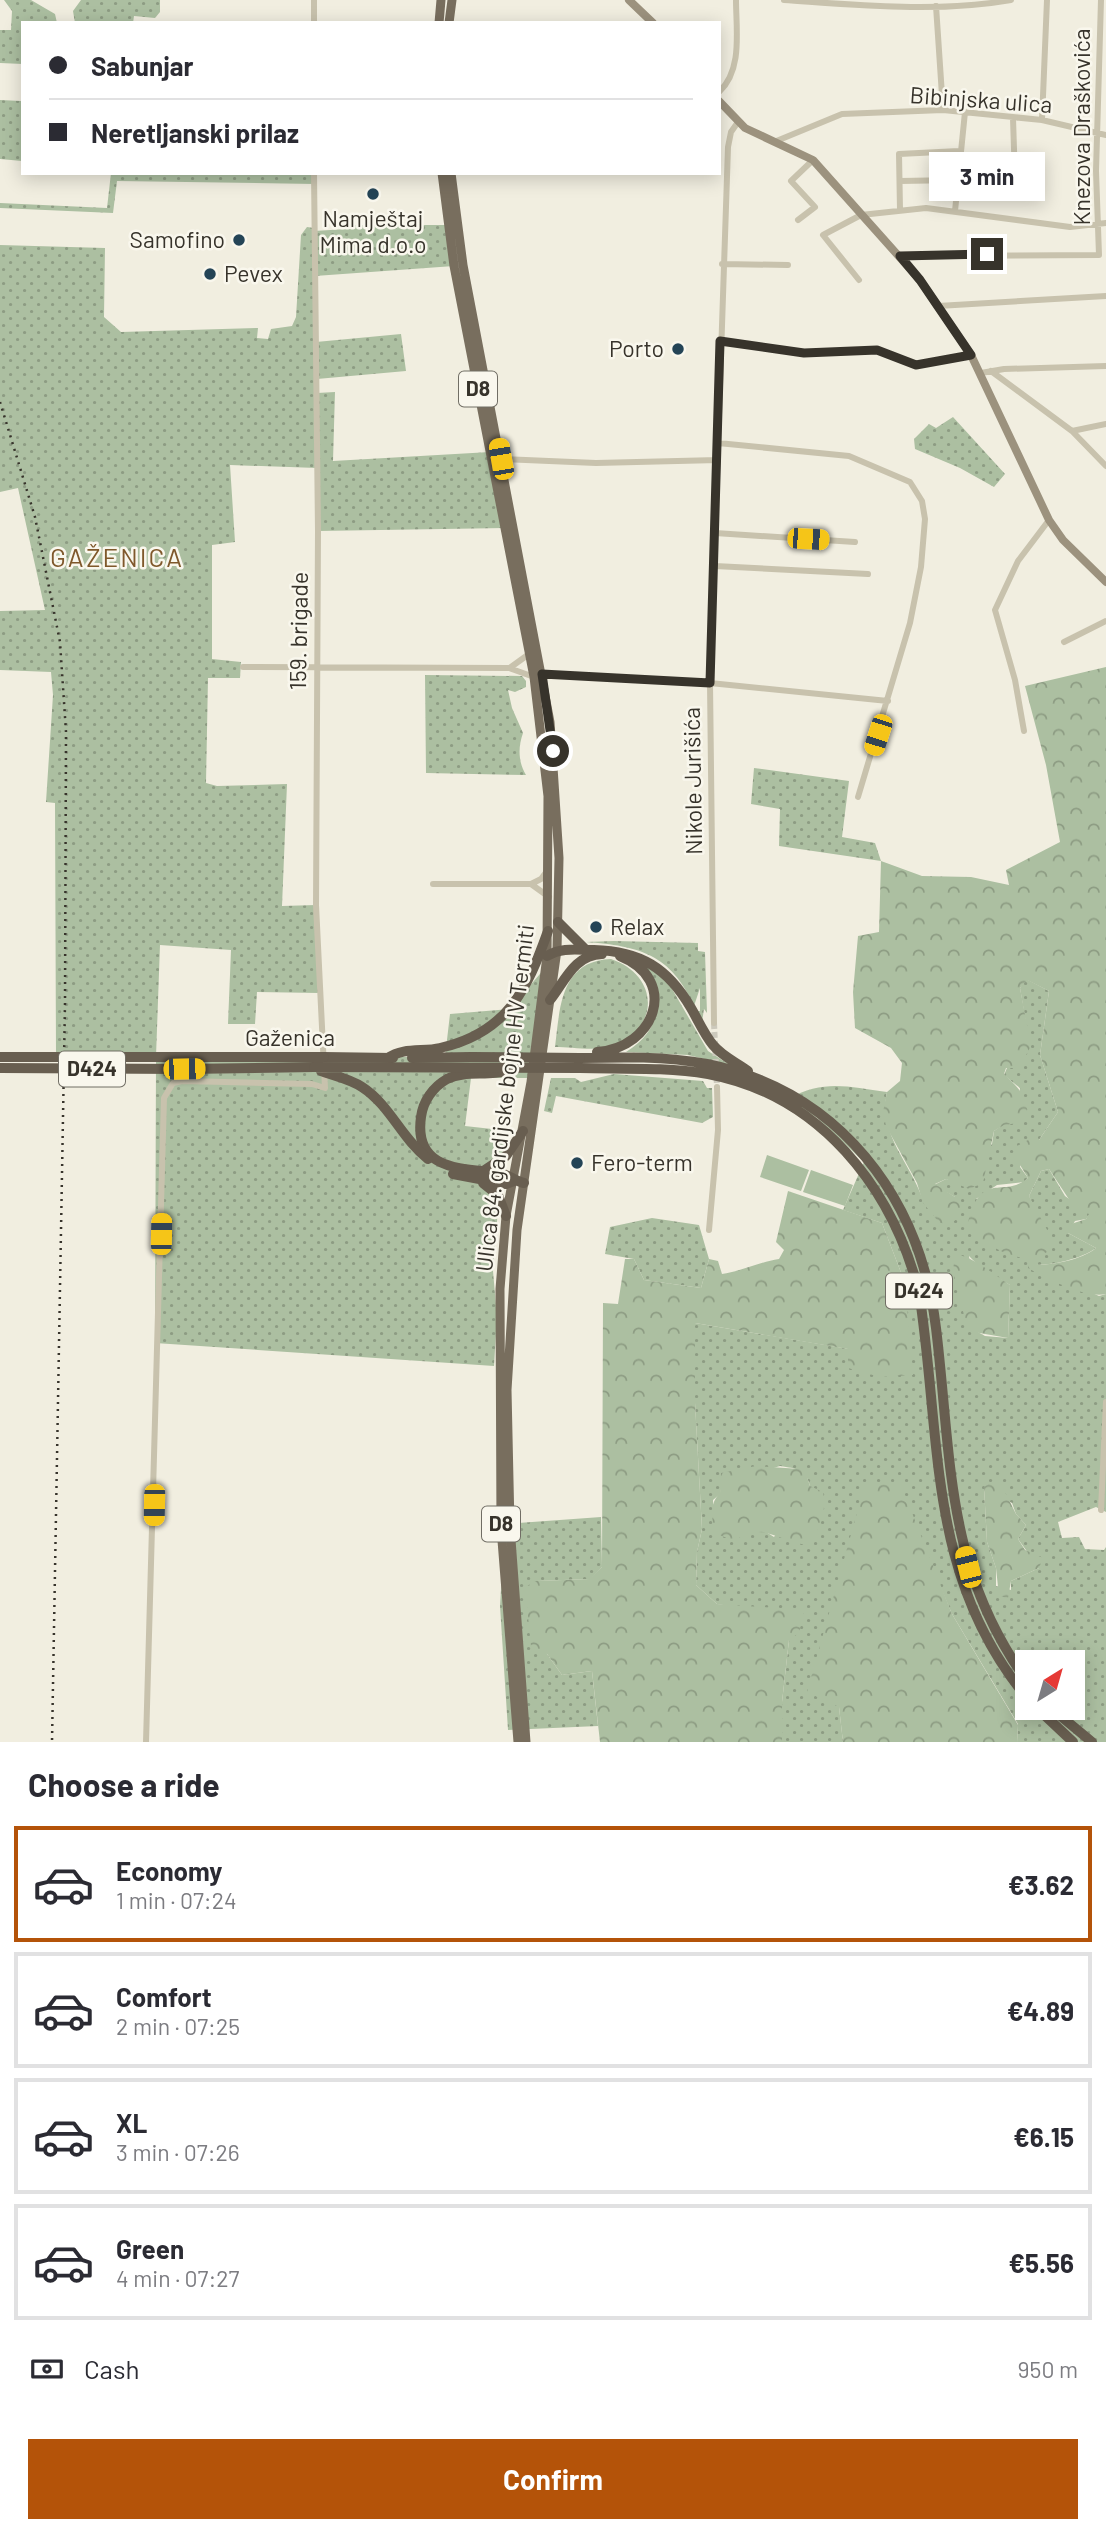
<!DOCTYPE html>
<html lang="en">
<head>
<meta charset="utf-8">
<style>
	:root { --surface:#fff; --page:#f7f7f7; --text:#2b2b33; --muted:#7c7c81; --line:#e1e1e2; --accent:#b45309 }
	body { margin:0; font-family:Barlow,sans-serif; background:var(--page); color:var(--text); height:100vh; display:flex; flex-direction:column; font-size:26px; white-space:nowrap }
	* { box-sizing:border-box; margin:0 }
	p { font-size:23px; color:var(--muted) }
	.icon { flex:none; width:38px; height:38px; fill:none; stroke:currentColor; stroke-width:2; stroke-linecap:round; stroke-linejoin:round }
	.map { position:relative; height:1742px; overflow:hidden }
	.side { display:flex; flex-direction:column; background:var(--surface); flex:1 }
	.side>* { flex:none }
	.top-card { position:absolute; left:21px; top:21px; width:700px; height:154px; border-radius:0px; box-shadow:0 4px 18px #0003; display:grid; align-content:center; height:154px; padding:0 28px; background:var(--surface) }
	.needle { width:46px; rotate:37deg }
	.fabs { position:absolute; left:1015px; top:1650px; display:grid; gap:14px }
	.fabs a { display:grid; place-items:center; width:70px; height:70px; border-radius:0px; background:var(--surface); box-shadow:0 4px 18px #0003; font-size:35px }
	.end { position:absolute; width:32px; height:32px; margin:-16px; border:9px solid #37332b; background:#fff; box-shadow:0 0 0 4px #fff }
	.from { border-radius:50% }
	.bubble { position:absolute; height:49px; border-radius:0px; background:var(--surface); box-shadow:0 4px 18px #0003; font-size:23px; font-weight:700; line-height:49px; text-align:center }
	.car { position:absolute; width:21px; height:42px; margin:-21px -10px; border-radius:9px; box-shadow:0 0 5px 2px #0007; background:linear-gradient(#f5c518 24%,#345 0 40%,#f5c518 0 76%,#345 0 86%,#f5c518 0) }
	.top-card b { display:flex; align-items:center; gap:24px; height:66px; font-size:26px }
	.top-card b+b { border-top:2px solid var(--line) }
	.top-card i { width:18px; height:18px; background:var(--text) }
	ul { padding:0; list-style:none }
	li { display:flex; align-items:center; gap:21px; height:116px; margin:0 14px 10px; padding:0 14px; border:4px solid var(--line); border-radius:0px }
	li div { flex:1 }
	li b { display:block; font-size:26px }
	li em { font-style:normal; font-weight:700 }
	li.on { border-color:var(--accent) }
	li>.icon { width:63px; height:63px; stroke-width:1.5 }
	h2 { padding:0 28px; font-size:32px; line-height:84px }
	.pay { display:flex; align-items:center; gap:18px; height:77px; padding:0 28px; font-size:26px }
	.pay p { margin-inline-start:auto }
	.primary-button { display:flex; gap:14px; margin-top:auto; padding:14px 28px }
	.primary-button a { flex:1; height:80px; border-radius:0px; background:var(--accent); color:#fff; font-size:28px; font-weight:700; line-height:80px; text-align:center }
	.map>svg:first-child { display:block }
	.grass { fill:url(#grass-dots); fill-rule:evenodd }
	.forest { fill:url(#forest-crowns) }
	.pitch { fill:#acbfa1 }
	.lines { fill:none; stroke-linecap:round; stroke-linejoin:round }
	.minor-tunnel { stroke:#ccc9bc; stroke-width:6; stroke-dasharray:6 3; stroke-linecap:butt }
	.minor { stroke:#c8c2ad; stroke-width:6 }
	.secondary { stroke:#9c927e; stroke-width:8 }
	.primary { stroke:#786e5e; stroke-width:9 }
	.trunk { stroke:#685e50; stroke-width:10 }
	.rail { stroke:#37332b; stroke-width:2.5; stroke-dasharray:2 5; stroke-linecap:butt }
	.trunk-bridge { stroke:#685e50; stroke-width:10 }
	.route { stroke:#37332b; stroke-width:9 }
	.poi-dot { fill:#244456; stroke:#f9f7ed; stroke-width:2.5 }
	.labels { text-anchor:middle; stroke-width:5; stroke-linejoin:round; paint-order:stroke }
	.shield { fill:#f9f7ed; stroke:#716e65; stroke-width:2 }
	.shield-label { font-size:21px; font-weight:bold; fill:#37332b }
	.street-label { font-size:23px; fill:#37332b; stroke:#f9f7ed }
	.poi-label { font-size:23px; fill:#37332b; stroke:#f9f7ed; text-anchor:start }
	.quarter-label { font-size:26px; letter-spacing:2px; fill:#7f582b; stroke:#f9f7ed }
</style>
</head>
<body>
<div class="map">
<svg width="1106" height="1742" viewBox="0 0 1106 1742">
	<defs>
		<pattern id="grass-dots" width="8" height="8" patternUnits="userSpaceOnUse" patternTransform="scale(1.75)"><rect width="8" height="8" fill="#acbfa1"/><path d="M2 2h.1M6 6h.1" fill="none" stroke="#8d9c83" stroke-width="1.8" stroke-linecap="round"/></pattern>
		<pattern id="forest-crowns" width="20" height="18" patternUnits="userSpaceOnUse" patternTransform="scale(1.75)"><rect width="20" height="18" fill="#acbfa1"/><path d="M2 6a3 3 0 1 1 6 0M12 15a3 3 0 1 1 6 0" fill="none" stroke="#8d9c83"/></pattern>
	</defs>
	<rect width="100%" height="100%" fill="#f1eee0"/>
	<path class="grass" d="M 4,0 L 31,0 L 55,14 L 57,23 L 23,23 L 23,64 L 0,63 L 0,30 L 11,30 L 12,11 Z
		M 81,0 L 160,0 L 160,12 L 155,18 L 134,16 L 133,23 L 75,23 L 73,11 Z
		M 0,100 L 21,101 L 22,161 L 0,159 Z
		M 111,173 L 314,173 L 314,184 L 117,181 L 113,213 L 0,208 L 0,203 L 107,208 Z
		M 349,225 L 447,225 L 454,266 L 315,276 L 316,342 L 401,334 L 406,371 L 317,379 L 317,393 L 335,392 L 333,461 L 490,452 L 505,528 L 318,531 L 317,468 L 230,465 L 235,542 L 212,545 L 212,659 L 241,662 L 240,678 L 208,678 L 206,783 L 217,786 L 287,784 L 282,906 L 316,905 L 319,993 L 257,992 L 255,1024 L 228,1024 L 231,950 L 160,945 L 156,1057 L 445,1057 L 450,1014 L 510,1009 L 545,968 L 549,972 L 535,1078 L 471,1078 L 465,1126 L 510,1131 L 495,1198 L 498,1209 L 493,1271 L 497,1317 L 494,1366 L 155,1343 L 156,1058 L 56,1054 L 55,803 L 46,802 L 53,695 L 51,672 L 0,670 L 0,611 L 45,610 L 18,488 L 0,492 L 0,245 L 105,248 L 104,317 L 121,332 L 258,328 L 257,338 L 268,339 L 271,329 L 292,326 L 296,317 L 301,235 L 307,227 L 314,228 L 314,231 L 347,229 Z
		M 953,417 L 1005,474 L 994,487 L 960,468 L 915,449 L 914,439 L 929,424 L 936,428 Z
		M 425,675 L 522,676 L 526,681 L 526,687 L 515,692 L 508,690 L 512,708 L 523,733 C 518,747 518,762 526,775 L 426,773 Z
		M 754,768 L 849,781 L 842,837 L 875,843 L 881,861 L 779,846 L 780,809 L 751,804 Z
		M 614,941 L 698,943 L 698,951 L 705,952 L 707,1013 L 704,1009 L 702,1022 L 697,1011 L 700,1011 L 700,988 L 694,1006 C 671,954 639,946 586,942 Z
		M 611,959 C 658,975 661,1026 615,1045 C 599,1052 572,1047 555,1047 C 560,1008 560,961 611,959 Z
		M 643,966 L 647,966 L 668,982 L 708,1051 L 730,1065 L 688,1055 L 626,1052 C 666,1026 656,1005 643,966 Z
		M 1026,979 L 1049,991 L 1040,1055 L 1058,1112 L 1039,1140 L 1028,1140 L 1020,1167 L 1028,1178 L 1024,1182 L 997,1185 L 976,1199 L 1036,1212 L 1029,1196 L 1041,1171 L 1049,1169 L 1065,1196 L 1090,1214 L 1086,1219 L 1075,1221 L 1068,1233 L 1096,1248 C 1080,1260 1048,1266 1029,1265 L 1099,1296 L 1106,1294 L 1106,1512 L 1096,1507 L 1058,1522 L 1062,1538 L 1079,1537 L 1085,1549 L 1104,1550 L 1106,1547 L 1106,1742 L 1017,1742 L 1018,1724 L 952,1614 L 927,1555 L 839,1707 L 843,1742 L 782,1742 L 782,1702 L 789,1640 L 749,1609 L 717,1604 L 696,1585 L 697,1552 L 702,1529 L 695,1403 L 695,1323 L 849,1349 L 905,1283 L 882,1223 L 843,1210 L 864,1162 L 817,1118 L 788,1099 C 824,1079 848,1087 887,1092 C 878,1136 911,1162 924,1203 L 955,1197 L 934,1185 L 946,1179 L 959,1182 L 992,1144 L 994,1131 L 1004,1124 L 1018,1122 L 1020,1088 L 1004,1075 L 1026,1023 L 1020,988 ZM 969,1256 L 980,1267 L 1010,1285 L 1008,1338 L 985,1336 L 976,1331 ZM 780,1466 C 797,1469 805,1468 810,1486 L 774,1537 L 763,1530 L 748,1531 L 713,1519 L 713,1500 L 720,1494 L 722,1484 ZM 984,1487 L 1012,1503 L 1016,1514 L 1026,1525 L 1018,1539 L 1039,1568 L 1011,1581 L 1011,1590 L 996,1586 L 996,1568 L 987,1542 ZM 1027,1662 L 1073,1662 L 1073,1708 L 1027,1708 Z
		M 614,1074 L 703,1081 L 707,1088 L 712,1088 L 713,1117 L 702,1123 L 556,1096 L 552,1113 L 544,1111 L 551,1078 L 575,1078 L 581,1082 Z
		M 652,1218 L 699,1225 L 709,1259 L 701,1288 L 644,1280 L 634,1259 L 605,1254 L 610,1227 Z
		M 601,1517 L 602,1567 L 590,1579 L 537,1581 L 547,1654 L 562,1675 L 592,1671 L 598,1726 L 508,1730 L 500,1606 L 505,1524 Z"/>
	<path class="forest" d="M 1106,667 L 1106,1294 C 1086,1299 1046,1278 1028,1268 L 1028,1265 C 1048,1266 1080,1261 1096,1248 L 1068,1233 L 1068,1225 L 1086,1219 L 1089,1214 L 1074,1207 L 1049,1169 L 1041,1171 L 1029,1196 L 1053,1241 L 1050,1250 C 1045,1253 1039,1257 1034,1258 C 1015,1262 978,1241 967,1227 C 980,1167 1003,1200 1028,1178 L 1015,1157 L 1017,1146 L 1028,1140 L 1039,1140 L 1058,1112 L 1040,1055 L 1049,991 L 1027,980 L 1020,988 L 1031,1046 L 1019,1068 L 1006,1068 L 1004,1074 C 1017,1087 1025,1092 1027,1111 L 1018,1123 L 1004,1125 L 994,1131 L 983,1183 L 969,1189 L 946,1179 L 935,1184 L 955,1197 L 962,1208 L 957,1219 L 946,1226 L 937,1220 L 923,1203 L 917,1183 L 886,1126 L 883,1112 L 887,1092 L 900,1081 L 902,1063 L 891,1048 L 855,1028 L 853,992 L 858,936 L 879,932 L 881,861 L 922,876 L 971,877 L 1009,885 L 1006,870 L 1060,842 L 1046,765 L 1025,686 Z
		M 788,1191 L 882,1223 L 905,1283 L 913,1375 L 880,1377 L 848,1368 L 848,1349 L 695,1323 L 695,1403 L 702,1529 L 697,1552 L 696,1585 L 717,1604 L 804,1610 L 799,1633 L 789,1640 L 782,1702 L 782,1742 L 600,1742 L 592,1671 L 562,1675 L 547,1654 L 531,1646 L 525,1587 L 536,1581 L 589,1579 L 602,1567 L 603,1303 L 618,1304 L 625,1259 L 634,1259 L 644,1280 L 701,1288 L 709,1259 L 718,1261 L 722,1274 C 742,1271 759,1262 779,1259 L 784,1250 L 776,1242 Z
		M 955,1254 C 974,1257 993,1274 1010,1285 L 1008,1338 L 968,1331 L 953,1271 Z
		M 756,1466 L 801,1469 L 806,1474 L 810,1486 L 823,1492 C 827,1511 820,1530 808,1545 C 778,1542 761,1520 735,1541 L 714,1533 C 713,1518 708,1505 720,1493 L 721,1473 Z
		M 993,1481 L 1000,1482 L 1016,1514 L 1026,1525 L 1018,1539 L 1025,1550 L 1043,1558 L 1039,1568 L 1011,1581 L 1008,1598 L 999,1596 L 996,1568 L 987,1542 L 984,1487 Z
		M 865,1484 L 901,1485 L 952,1614 L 1018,1725 L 1017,1742 L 843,1742 L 839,1707 L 807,1692 Z"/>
	<path class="pitch" d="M 767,1155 L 809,1170 L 801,1191 L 760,1177 Z
		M 811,1170 L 853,1185 L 845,1206 L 803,1192 Z"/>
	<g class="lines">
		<path class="minor-tunnel" d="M 714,1023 L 717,1087"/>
		<path class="minor" d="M 314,0 L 314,23
			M 784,0 C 858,5 938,13 1011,0
			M 936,6 L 943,110
			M 719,92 C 743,70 736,30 736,0
			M 1013,118 L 1015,180
			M 1042,120 L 1047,0
			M 774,142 L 842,114 L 943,110 L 1042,120 L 1106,135
			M 900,181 L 957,180
			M 900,210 L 899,154 L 959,151
			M 955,211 L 965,112
			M 798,220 L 815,207 L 791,181 L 813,160
			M 900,256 L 1099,255 L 1096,171 L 1101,0
			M 722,264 L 788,265
			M 859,280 L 823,235 L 861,215 L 926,208 L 1070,227 L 1106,223
			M 938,306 L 1106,296
			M 720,341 L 804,353 L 877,350 L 916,365 L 971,355
			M 991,371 L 1072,431 L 1106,466
			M 981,373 L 1004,369 L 1106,366
			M 1072,431 L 1106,424
			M 718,443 L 849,456 L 910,482 L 922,501 L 925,519 L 921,567 L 910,623 L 858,797
			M 501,459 L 596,463 L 718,460
			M 715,533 L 855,542
			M 715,566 L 868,574
			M 1064,642 L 1106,621
			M 243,667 L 509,668 L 534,677
			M 511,667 L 529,654
			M 542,674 L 710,683 L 888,701
			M 1024,731 L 1015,680 L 995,610 L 1018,561 L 1049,520
			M 433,884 L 531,884 L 541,879 L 547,871
			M 531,884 L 549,897
			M 714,1023 L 710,683 L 728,147 L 731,132 L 738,122
			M 709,1230 L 718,1130 L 717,1087
			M 1101,1510 L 1106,1402
			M 146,1742 L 164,1098 L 173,1083 L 182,1081 L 312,1084 L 325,1088 L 316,905 L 318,531 L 314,173"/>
		<path class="secondary" d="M 629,0 L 653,23
			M 719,101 L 745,128 L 813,160 L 920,280 L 971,355 L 1049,520 L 1063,540 L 1106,582"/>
		<path class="primary" d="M 439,23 L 441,0
			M 449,23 L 452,0
			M 442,173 L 454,266 L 534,677 L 548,796 L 547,956 L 531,1082 L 506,1216 L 500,1289 L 501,1528 L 518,1742
			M 451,173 L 463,265 L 550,722 L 559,858 L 557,950 L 517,1230 L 507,1390 L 510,1526 L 526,1742"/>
		<path class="trunk" d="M 558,922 L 586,950
			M 547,956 C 562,947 577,950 594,950 C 640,951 668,968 691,1008 C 698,1020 704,1034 713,1045 C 723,1057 736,1062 748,1071
			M 550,1000 C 565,981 574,955 602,954
			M 597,1052 C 655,1048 680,980 620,956
			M 324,1057 L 393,1058
			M 388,1058 C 403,1047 423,1052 440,1048 C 507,1033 527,990 548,931
			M 412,1058 L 471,1057
			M 580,1058 C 622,1057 665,1056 707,1064 C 840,1091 920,1197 936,1328 C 952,1460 945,1568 1027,1681
			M 580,1068 C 622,1069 666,1067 708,1074 C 820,1095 892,1187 919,1292 C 942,1439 926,1576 1027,1698
			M 184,1069 L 314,1067
			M 510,1069 C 491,1078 467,1069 447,1079 C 433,1087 423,1101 421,1117 C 413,1173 466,1168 500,1173 C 509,1175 515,1181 524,1183
			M 482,1172 L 506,1156 L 523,1131
			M 453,1174 L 506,1184 L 514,1181
			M 483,1183 L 498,1195 L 506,1216
			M 1037,1708 L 1073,1742
			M 1051,1708 L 1092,1742"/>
		<path class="rail" d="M 0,402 L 35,517 L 60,642 L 66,732 L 65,1004 L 52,1742"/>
		<path class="trunk-bridge" d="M 0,1057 L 324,1057
			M 471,1057 L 580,1058
			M 314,1067 L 580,1068
			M 0,1068 L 184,1069
			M 321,1071 C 335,1076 350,1079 362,1087 C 390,1105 402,1139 428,1159"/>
	</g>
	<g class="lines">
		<path class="route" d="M 553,751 L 542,674 L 710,683 L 720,341 L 804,353 L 877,350 L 916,365 L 971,355 L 920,280 L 900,256 L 987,254"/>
	</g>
	<g class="poi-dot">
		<circle cx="373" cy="194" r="7"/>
		<circle cx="239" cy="240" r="7"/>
		<circle cx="210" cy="274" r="7"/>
		<circle cx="678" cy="349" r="7"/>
		<circle cx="596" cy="927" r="7"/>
		<circle cx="577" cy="1163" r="7"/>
	</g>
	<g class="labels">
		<g class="shield">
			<rect x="459" y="371.5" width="38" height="35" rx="5"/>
			<rect x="59" y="1051.5" width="66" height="35" rx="5"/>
			<rect x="886" y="1273.5" width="66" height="35" rx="5"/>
			<rect x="482" y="1506.5" width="38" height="35" rx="5"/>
		</g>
		<g class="shield-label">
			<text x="478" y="396">D8</text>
			<text x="92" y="1076">D424</text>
			<text x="919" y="1298">D424</text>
			<text x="501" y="1531">D8</text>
		</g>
		<g class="street-label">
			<text transform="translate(981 100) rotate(4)" y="8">Bibinjska ulica</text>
			<text transform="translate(1082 127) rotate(-90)" y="8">Knezova Draškovića</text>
			<text transform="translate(299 631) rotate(-89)" y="8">159. brigade</text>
			<text transform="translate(693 781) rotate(-91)" y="8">Nikole Jurišića</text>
			<text x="290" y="1046">Gaženica</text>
			<text transform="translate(505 1098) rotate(-83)" y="8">Ulica 84. gardijske bojne HV Termiti</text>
		</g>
		<g class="poi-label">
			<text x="373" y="227" text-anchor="middle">Namještaj<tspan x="373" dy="26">Mima d.o.o</tspan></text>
			<text x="225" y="248" text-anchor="end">Samofino</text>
			<text x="224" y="282">Pevex</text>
			<text x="664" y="357" text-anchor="end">Porto</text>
			<text x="610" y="935">Relax</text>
			<text x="591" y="1171">Fero-term</text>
		</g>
		<g class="quarter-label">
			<text x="117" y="567">GAŽENICA</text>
		</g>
	</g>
</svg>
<div class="fabs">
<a><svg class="needle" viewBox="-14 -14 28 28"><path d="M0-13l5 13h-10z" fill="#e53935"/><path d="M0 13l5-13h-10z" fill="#7c7c81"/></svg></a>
</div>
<i class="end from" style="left:553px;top:751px"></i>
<i class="end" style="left:987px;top:254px"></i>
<div class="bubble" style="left:929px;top:152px;width:116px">3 min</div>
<i class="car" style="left:501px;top:459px;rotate:350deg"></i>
<i class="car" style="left:808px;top:539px;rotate:93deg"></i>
<i class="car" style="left:878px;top:735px;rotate:198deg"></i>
<i class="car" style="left:184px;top:1069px;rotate:89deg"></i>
<i class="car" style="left:161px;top:1234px;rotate:1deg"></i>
<i class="car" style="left:154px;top:1505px;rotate:181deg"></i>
<i class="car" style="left:968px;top:1567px;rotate:346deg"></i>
<div class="top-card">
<b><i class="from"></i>Sabunjar</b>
<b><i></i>Neretljanski prilaz</b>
</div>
</div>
<section class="side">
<h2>Choose a ride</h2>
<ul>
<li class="on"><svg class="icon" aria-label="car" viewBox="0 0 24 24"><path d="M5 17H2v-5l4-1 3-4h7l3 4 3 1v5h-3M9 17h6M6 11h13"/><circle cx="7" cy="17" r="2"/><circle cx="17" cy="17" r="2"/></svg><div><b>Economy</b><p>1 min · 07:24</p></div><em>€3.62</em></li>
<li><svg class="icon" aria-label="car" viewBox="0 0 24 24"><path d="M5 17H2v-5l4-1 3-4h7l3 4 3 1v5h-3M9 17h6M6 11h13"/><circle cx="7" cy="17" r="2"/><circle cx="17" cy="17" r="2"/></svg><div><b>Comfort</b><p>2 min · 07:25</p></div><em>€4.89</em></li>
<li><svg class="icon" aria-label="car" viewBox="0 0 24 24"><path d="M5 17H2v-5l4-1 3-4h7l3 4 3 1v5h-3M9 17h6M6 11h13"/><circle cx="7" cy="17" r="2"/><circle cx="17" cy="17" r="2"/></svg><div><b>XL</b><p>3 min · 07:26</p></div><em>€6.15</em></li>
<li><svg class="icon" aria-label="car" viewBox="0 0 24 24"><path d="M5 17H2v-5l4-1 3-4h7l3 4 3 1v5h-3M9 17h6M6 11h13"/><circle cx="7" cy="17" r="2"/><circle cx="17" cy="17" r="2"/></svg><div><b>Green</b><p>4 min · 07:27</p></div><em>€5.56</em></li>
</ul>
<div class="pay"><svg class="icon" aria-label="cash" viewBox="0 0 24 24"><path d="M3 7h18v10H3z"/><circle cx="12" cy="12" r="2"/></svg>Cash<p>950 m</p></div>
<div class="primary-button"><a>Confirm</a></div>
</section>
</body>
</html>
